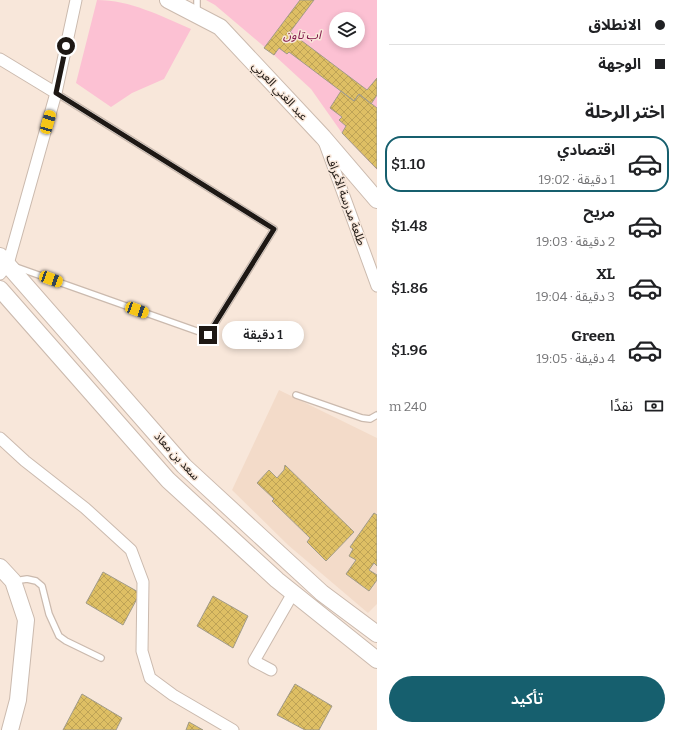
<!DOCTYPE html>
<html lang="ar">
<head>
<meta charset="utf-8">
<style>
	:root { --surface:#fff; --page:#f2f2f2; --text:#202124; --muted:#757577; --line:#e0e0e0; --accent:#165f6e }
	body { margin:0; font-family:Bitter,"Noto Sans Arabic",serif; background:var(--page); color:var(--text); direction:rtl; height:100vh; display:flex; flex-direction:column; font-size:15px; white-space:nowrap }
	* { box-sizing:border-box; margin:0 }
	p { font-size:13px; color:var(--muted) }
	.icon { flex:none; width:22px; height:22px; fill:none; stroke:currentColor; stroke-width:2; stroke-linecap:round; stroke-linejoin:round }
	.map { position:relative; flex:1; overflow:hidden; direction:ltr }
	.drawer { display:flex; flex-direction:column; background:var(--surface); width:300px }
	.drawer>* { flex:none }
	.guide { display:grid; align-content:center; height:88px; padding:0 12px; background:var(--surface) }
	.tools { position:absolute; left:329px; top:12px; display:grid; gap:8px }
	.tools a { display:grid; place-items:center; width:36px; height:36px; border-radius:50%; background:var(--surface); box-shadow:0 2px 6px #0003; font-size:20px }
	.end { position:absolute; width:18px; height:18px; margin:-9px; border:5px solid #1e1814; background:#fff; box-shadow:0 0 0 2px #fff }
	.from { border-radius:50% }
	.bubble { position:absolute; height:28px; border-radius:14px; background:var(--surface); box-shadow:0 2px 6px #0003; font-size:13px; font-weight:600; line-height:28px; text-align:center; direction:rtl }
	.car { position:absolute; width:12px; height:24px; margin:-12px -6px; border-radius:5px; box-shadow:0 0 3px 1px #0007; background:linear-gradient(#f5c518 24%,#345 0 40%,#f5c518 0 76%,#345 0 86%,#f5c518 0) }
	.guide b { display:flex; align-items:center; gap:14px; height:38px; font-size:15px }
	.guide b+b { border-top:1px solid var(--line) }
	.guide i { width:10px; height:10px; background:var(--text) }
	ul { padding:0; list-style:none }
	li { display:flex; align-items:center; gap:12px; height:56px; margin:0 8px 6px; padding:0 4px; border:2px solid transparent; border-radius:16px }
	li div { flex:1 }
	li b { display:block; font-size:15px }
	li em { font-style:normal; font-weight:600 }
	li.current { border-color:var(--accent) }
	li>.icon { width:36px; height:36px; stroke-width:1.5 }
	h2 { padding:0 12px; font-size:18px; line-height:48px }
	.pay { display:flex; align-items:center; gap:10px; height:44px; padding:0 12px; font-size:15px }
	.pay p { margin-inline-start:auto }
	.button { display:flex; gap:8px; margin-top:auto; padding:8px 12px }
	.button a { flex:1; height:46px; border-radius:24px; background:var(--accent); color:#fff; font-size:16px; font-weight:600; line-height:46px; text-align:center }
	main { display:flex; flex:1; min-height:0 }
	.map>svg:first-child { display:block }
	.built { fill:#f3dbc9 }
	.green { fill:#fcc1d3; fill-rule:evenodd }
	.building { fill:url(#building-cross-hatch); stroke:#a19b89 }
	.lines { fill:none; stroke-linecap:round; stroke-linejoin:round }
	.lane-casing { stroke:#cbbaae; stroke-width:8 }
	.street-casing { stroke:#cbbaae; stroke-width:13 }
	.secondary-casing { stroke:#cbbaae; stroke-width:18 }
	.lane { stroke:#fff; stroke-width:5.5 }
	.street { stroke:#fff; stroke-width:11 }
	.secondary { stroke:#fff; stroke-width:16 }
	.route { stroke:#1e1814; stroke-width:5 }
	.labels { text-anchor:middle; stroke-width:3; stroke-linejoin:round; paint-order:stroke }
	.park-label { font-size:12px; font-style:italic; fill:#7d1145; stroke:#f8e7da }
	.street-label { font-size:12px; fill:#1e1814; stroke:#f8e7da }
</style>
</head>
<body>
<main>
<section class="drawer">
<div class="guide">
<b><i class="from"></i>الانطلاق</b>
<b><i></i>الوجهة</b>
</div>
<h2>اختر الرحلة</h2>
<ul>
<li class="current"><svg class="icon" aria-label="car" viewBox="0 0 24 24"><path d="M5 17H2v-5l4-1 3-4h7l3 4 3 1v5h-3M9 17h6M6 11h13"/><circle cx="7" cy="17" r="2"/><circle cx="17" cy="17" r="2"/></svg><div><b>اقتصادي</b><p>1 دقيقة · 19:02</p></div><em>$1.10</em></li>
<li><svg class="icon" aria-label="car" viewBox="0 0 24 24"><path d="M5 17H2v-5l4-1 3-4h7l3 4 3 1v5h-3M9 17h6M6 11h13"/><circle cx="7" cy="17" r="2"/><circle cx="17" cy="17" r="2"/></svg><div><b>مريح</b><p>2 دقيقة · 19:03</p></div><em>$1.48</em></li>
<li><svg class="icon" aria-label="car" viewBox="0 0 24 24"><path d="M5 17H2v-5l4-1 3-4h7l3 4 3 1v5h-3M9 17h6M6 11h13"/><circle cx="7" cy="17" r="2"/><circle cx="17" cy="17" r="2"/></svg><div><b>XL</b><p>3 دقيقة · 19:04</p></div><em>$1.86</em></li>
<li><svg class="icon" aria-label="car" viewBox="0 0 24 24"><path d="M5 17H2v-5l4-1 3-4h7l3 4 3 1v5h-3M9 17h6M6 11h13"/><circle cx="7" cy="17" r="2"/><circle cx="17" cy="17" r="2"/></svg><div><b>Green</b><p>4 دقيقة · 19:05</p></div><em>$1.96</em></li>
</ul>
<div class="pay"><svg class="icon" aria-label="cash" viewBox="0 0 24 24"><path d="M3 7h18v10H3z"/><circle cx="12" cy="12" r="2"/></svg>نقدًا<p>240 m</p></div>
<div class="button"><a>تأكيد</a></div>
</section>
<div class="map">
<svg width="377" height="730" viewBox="0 0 377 730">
	<defs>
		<pattern id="building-cross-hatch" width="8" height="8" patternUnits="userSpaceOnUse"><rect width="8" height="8" fill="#debf64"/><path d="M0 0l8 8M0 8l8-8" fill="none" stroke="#bea356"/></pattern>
	</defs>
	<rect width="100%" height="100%" fill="#f8e7da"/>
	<path class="built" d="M 279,390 L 377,438 L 377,604 L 368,613 L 288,545 L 232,490 Z"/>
	<path class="green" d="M 97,0 C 130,0 161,16 191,29 L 164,79 L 132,93 L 111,107 L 76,83 Z
		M 206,0 L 377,0 L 377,170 L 342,133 L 311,89 L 274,55 L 215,5 ZM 336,19 L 358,19 L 358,41 L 336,41 Z"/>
	<path class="building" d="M 300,0 L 314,0 L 290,32 L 367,90 L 377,78 L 377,95 L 371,104 L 359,94 L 354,101 L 289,52 L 287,54 L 279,48 L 274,55 L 264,48 Z
		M 341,91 L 354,101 L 359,94 L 377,108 L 377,169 L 342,133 L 346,126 L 339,120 L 342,117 L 330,108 Z
		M 285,465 L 354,532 L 326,561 L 307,542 L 310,538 L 272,501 L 274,499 L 257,483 L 269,470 L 277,478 L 284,470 Z
		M 374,513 L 377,515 L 377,566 L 374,563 L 369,570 L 377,575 L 377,580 L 369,591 L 346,574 L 356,560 L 349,556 L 353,549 L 350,547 Z
		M 103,572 L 140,593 L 123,625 L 86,603 Z
		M 213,596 L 248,616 L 233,648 L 197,626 Z
		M 295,684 L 332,706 L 319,730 L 305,730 L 277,715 Z
		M 82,694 L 122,718 L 116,730 L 63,730 Z
		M 189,722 L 203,730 L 186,730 Z"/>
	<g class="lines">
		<g class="lane-casing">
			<path id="lane" d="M 197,0 L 197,13
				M 16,267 L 208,335 L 274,229 L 56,93
				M 296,395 L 362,418 L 370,419 L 377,415
				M 14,581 L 27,579 L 36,581 L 42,586 L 49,614 L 59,636 L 66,641 L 101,658"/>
		</g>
		<g class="street-casing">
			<path id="street" d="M 0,59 L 56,93
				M 325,144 L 377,286
				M 0,274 L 8,264 L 56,93 L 76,0
				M 0,438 L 25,461 L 85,508 L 131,550 L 143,582 L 142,651 L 150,678 L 173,695 L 233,730
				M 271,670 L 254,661 L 293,593"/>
		</g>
		<g class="secondary-casing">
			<path id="secondary" d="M 168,0 L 220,27 L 323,137 L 377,200
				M 0,256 L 184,466 L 322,593 L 377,634
				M 0,289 L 168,480 L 277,580 L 377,660
				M 0,567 L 13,581 L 26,620 L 18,700 L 10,730"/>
		</g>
		<use href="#lane" class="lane"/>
		<use href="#street" class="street"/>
		<use href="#secondary" class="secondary"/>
	</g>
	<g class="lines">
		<path class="route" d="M 66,46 L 56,93 L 274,229 L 208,335"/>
	</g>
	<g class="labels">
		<g class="park-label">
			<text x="302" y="39">اب تاون</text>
		</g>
		<g class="street-label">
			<text transform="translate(280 91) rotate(47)" y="4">عبد الغني العربي</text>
			<text transform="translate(346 200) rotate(70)" y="4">طلعة مدرسة الأعراف</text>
			<text transform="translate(177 456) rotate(47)" y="4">سعد بن معاذ</text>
		</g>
	</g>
</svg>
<div class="tools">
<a><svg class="icon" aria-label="layers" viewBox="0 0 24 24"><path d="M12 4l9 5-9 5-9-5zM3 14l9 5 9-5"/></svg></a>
</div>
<i class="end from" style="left:66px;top:46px"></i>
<i class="end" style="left:208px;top:335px"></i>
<div class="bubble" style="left:222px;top:321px;width:82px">1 دقيقة</div>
<i class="car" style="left:48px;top:122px;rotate:16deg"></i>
<i class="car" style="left:51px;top:279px;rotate:110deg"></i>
<i class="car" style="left:137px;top:310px;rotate:110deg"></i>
</div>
</main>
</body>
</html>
